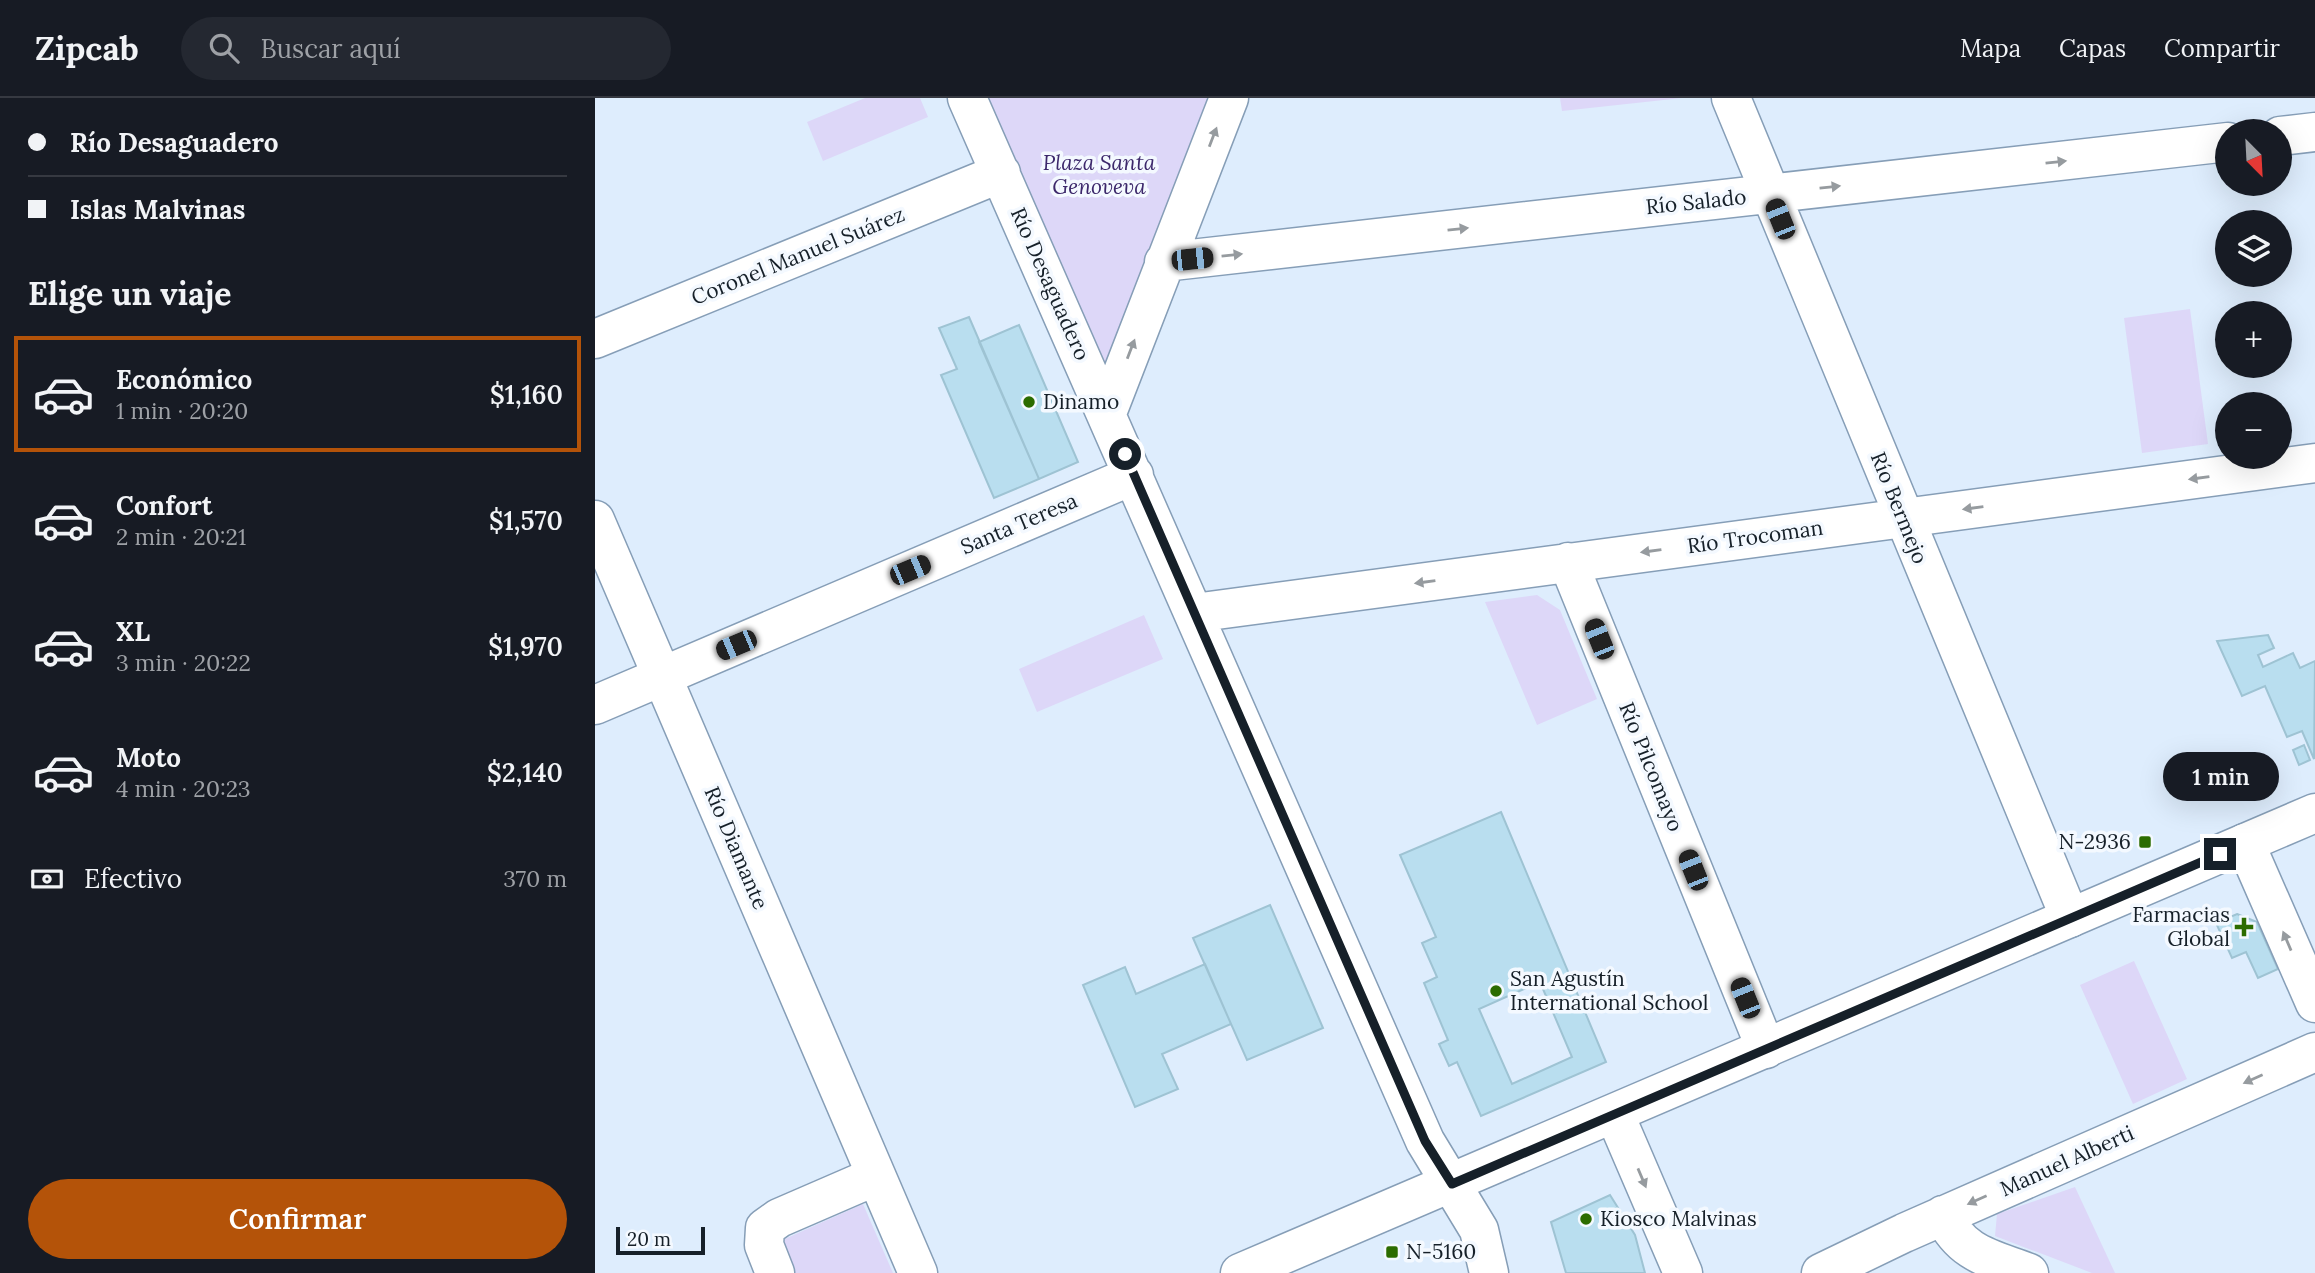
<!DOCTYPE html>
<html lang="es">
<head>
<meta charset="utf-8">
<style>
	:root { --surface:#171b24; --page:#242831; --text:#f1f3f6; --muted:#9ea1a6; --line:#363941; --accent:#b45309 }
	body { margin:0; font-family:Lora,serif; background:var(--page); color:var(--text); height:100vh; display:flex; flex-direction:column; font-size:26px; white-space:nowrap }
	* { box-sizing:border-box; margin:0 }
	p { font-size:23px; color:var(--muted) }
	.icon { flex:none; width:38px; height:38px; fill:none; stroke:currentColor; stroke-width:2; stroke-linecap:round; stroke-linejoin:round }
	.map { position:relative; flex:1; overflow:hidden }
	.drawer { display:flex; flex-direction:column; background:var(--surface); width:595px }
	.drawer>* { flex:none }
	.banner { display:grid; align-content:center; height:154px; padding:0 28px; background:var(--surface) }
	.needle { width:46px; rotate:156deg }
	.fabs { position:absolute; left:1620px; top:21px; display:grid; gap:14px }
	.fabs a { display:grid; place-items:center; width:77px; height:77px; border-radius:50%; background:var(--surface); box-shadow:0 7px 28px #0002; font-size:35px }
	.scale { position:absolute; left:21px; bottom:18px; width:89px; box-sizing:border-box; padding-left:7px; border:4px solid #162029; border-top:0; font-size:19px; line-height:24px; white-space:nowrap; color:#162029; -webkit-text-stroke:5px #f4f9ff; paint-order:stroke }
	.end { position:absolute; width:32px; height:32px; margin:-16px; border:9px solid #162029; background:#fff; box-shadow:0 0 0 4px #fff }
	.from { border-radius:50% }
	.bubble { position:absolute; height:49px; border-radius:24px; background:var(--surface); box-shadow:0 7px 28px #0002; font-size:23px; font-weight:600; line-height:49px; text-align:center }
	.car { position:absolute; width:21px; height:42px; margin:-21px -10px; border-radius:9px; box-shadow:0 0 5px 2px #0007; background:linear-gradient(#222 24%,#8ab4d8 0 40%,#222 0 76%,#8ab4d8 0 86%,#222 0) }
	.banner b { display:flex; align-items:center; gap:24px; height:66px; font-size:26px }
	.banner b+b { border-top:2px solid var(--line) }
	.banner i { width:18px; height:18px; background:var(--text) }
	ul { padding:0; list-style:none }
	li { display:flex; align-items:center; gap:21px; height:116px; margin:0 14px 10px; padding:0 14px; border:4px solid transparent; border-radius:0px }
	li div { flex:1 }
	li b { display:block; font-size:26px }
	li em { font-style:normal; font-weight:600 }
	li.current { border-color:var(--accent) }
	li>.icon { width:63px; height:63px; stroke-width:1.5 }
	h2 { padding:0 28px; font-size:32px; line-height:84px }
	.pay { display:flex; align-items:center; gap:18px; height:77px; padding:0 28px; font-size:26px }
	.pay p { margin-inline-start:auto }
	.cta { display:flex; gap:14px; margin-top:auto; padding:14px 28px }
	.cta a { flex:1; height:80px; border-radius:42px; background:var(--accent); color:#fff; font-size:28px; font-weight:600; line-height:80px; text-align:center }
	header { display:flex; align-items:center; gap:42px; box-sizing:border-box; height:98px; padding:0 35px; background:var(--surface); border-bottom:2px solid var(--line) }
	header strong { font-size:33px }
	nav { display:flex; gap:38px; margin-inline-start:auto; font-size:24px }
	.search { width:490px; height:63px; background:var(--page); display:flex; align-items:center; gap:18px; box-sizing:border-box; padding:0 24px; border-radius:38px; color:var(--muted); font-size:26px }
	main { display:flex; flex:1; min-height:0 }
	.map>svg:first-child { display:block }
	.green { fill:#ddd7f8 }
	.building { fill:#b9deef; stroke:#9ec3d3; stroke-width:2; fill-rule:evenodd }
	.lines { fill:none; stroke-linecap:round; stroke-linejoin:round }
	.minor-casing { stroke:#869eb7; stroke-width:41 }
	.major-casing { stroke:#869eb7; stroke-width:41 }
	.minor { stroke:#fff; stroke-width:38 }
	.major { stroke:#fff; stroke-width:38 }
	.oneway { fill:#969b9f }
	.route { stroke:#162029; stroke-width:9 }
	.poi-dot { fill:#2c6c00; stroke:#f4f9ff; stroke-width:2.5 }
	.labels { text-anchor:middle; stroke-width:7; stroke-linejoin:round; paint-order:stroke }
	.park-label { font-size:21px; font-style:italic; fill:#3c286b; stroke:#f4f9ff }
	.street-label { font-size:21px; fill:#162029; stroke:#f4f9ff }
	.poi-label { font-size:21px; fill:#162029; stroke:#f4f9ff; text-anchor:start }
</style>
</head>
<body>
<header>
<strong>Zipcab</strong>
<div class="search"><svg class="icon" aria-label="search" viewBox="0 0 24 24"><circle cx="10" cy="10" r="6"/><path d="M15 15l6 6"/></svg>Buscar aquí</div>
<nav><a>Mapa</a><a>Capas</a><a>Compartir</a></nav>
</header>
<main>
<section class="drawer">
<div class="banner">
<b><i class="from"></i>Río Desaguadero</b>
<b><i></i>Islas Malvinas</b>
</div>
<h2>Elige un viaje</h2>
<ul>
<li class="current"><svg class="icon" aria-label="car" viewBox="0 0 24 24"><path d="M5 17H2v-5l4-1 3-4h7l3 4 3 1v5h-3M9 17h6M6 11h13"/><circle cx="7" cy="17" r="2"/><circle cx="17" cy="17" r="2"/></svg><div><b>Económico</b><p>1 min · 20:20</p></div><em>$1,160</em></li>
<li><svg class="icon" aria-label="car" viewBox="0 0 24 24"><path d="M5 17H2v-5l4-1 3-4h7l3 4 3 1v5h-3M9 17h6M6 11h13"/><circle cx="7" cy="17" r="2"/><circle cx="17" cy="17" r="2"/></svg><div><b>Confort</b><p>2 min · 20:21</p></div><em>$1,570</em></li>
<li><svg class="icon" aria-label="car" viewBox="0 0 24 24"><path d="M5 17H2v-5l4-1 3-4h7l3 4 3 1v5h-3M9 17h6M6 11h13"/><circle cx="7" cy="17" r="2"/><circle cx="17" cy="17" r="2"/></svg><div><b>XL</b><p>3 min · 20:22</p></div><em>$1,970</em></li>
<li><svg class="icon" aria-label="car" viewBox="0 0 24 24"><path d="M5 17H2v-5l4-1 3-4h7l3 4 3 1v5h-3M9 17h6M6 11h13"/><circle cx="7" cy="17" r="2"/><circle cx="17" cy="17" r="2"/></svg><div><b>Moto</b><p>4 min · 20:23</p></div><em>$2,140</em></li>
</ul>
<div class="pay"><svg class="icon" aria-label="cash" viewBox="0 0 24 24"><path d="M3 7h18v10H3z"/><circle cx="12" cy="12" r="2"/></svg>Efectivo<p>370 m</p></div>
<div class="cta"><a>Confirmar</a></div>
</section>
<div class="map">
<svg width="1720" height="1175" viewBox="0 0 1720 1175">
	<rect width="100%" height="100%" fill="#deedfd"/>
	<path class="green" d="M 270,0 L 325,0 L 333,19 L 228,63 L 212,24 Z
		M 388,0 L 619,0 L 509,277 Z
		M 965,0 L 1087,0 L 967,13 Z
		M 1595,211 L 1613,346 L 1547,355 L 1529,220 Z
		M 942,497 L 965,512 L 1002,601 L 942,627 L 890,504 Z
		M 549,517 L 568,561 L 442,614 L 424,571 Z
		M 1539,863 L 1592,981 L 1538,1006 L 1485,887 Z
		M 1480,1089 L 1520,1175 L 1497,1175 L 1400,1138 L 1402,1116 Z
		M 268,1106 L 298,1175 L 197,1175 L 183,1144 Z"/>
	<path class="building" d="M 374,219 L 444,381 L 399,400 L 346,277 L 362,271 L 344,230 Z
		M 424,227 L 483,364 L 444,381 L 384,244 Z
		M 1673,537 L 1679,550 L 1663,557 L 1668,569 L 1698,555 L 1705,570 L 1720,563 L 1719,661 L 1707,633 L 1692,639 L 1670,588 L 1647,598 L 1622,543 Z
		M 1709,647 L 1715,662 L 1704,667 L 1698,652 Z
		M 906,714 L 1011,964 L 886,1018 L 862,964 L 854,968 L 844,946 L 853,942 L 829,885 L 842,879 L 827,845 L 841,839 L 805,757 ZM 945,884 L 977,959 L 917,986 L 884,911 Z
		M 675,807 L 728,930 L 652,962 L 598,840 Z
		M 1642,816 L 1662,824 L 1683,871 L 1663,880 L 1651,854 L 1637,860 L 1621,825 Z
		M 610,866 L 636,926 L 567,956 L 583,991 L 540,1009 L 488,887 L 530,869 L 541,896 Z
		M 1015,1097 L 1040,1137 L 1050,1175 L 971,1175 L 956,1124 Z"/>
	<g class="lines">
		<g class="minor-casing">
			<path id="minor" d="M 372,0 L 830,1043 L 884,1132 L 894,1175
				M 1136,0 L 1475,820
				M 1685,38 L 1720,34
				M 569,164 L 1633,44
				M 0,241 L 406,75
				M 512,315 L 634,0
				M 0,422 L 323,1175
				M 973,464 L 1171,951
				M 599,515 L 1720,365
				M 0,607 L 539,377
				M 1650,745 L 1720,905
				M 1020,1017 L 1088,1175
				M 1348,1117 C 1367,1157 1395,1160 1434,1175
				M 180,1175 L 169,1147 L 170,1130 L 184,1120 L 281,1078
				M 1226,1175 L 1309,1135 L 1720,954"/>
		</g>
		<g class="major-casing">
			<path id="major" d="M 645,1175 L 1720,715"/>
		</g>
		<use href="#minor" class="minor"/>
		<use href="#major" class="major"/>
	</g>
	<defs><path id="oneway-solid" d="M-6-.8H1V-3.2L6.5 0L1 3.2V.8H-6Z" transform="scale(1.75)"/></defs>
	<g class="oneway">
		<use href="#oneway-solid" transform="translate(618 39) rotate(-69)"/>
		<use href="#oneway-solid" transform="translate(1461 64) rotate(-6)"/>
		<use href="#oneway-solid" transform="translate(1235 89) rotate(-6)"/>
		<use href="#oneway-solid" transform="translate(863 131) rotate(-6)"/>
		<use href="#oneway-solid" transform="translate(637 157) rotate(-6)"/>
		<use href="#oneway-solid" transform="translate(536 251) rotate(-69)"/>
		<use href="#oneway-solid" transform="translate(1604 380) rotate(172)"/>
		<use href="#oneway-solid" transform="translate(1378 410) rotate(172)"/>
		<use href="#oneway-solid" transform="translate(1056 453) rotate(172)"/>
		<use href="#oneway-solid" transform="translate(830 484) rotate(172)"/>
		<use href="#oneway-solid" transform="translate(1692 843) rotate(-113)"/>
		<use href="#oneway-solid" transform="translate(1658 981) rotate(156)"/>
		<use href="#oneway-solid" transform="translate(1047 1080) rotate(67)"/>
		<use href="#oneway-solid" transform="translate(1382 1102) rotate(156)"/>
	</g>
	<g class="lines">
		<path class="route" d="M 530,356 L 830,1043 L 857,1086 L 1625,756"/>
	</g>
	<g class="poi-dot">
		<circle cx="434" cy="304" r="7"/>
		<rect x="1543" y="737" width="14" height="14" rx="3.5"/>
		<path d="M1645.5 818.5h7v7h7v7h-7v7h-7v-7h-7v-7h7z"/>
		<circle cx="901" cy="893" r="7"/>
		<circle cx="991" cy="1121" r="7"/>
		<rect x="790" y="1147" width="14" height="14" rx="3.5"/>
	</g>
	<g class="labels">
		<g class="park-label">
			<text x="504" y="72">Plaza Santa<tspan x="504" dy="24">Genoveva</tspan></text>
		</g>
		<g class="street-label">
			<text transform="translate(1101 104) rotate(-6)" y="7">Río Salado</text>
			<text transform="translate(203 158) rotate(-22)" y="7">Coronel Manuel Suárez</text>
			<text transform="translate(455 186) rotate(66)" y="7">Río Desaguadero</text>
			<text transform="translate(1304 410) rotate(68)" y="7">Río Bermejo</text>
			<text transform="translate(424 426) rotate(-23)" y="7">Santa Teresa</text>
			<text transform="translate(1160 439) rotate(-8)" y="7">Río Trocoman</text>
			<text transform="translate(1056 669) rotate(68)" y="7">Río Pilcomayo</text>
			<text transform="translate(141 750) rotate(67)" y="7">Río Diamante</text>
			<text transform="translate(1472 1063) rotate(-24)" y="7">Manuel Alberti</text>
		</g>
		<g class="poi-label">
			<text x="448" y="311">Dinamo</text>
			<text x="1536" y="751" text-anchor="end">N-2936</text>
			<text x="1635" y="824" text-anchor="end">Farmacias<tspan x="1635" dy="24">Global</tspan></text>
			<text x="915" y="888">San Agustín<tspan x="915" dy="24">International School</tspan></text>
			<text x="1005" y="1128">Kiosco Malvinas</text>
			<text x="811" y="1161">N-5160</text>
		</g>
	</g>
</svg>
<div class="fabs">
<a><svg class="needle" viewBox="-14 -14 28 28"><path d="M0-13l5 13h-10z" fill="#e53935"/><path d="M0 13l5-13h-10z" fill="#9ea1a6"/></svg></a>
<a><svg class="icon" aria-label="layers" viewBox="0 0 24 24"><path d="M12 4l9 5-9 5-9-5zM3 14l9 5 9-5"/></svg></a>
<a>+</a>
<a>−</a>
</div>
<div class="scale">20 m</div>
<i class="end from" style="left:530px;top:356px"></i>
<i class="end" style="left:1625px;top:756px"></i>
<div class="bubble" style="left:1568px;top:654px;width:116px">1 min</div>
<i class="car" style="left:1185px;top:121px;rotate:338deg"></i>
<i class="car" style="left:597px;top:161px;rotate:84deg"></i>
<i class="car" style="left:315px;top:472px;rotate:67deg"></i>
<i class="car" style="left:1004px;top:541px;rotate:338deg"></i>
<i class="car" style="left:141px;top:547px;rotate:247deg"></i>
<i class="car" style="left:1098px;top:772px;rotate:338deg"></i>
<i class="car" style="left:1150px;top:900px;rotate:338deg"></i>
</div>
</main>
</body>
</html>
